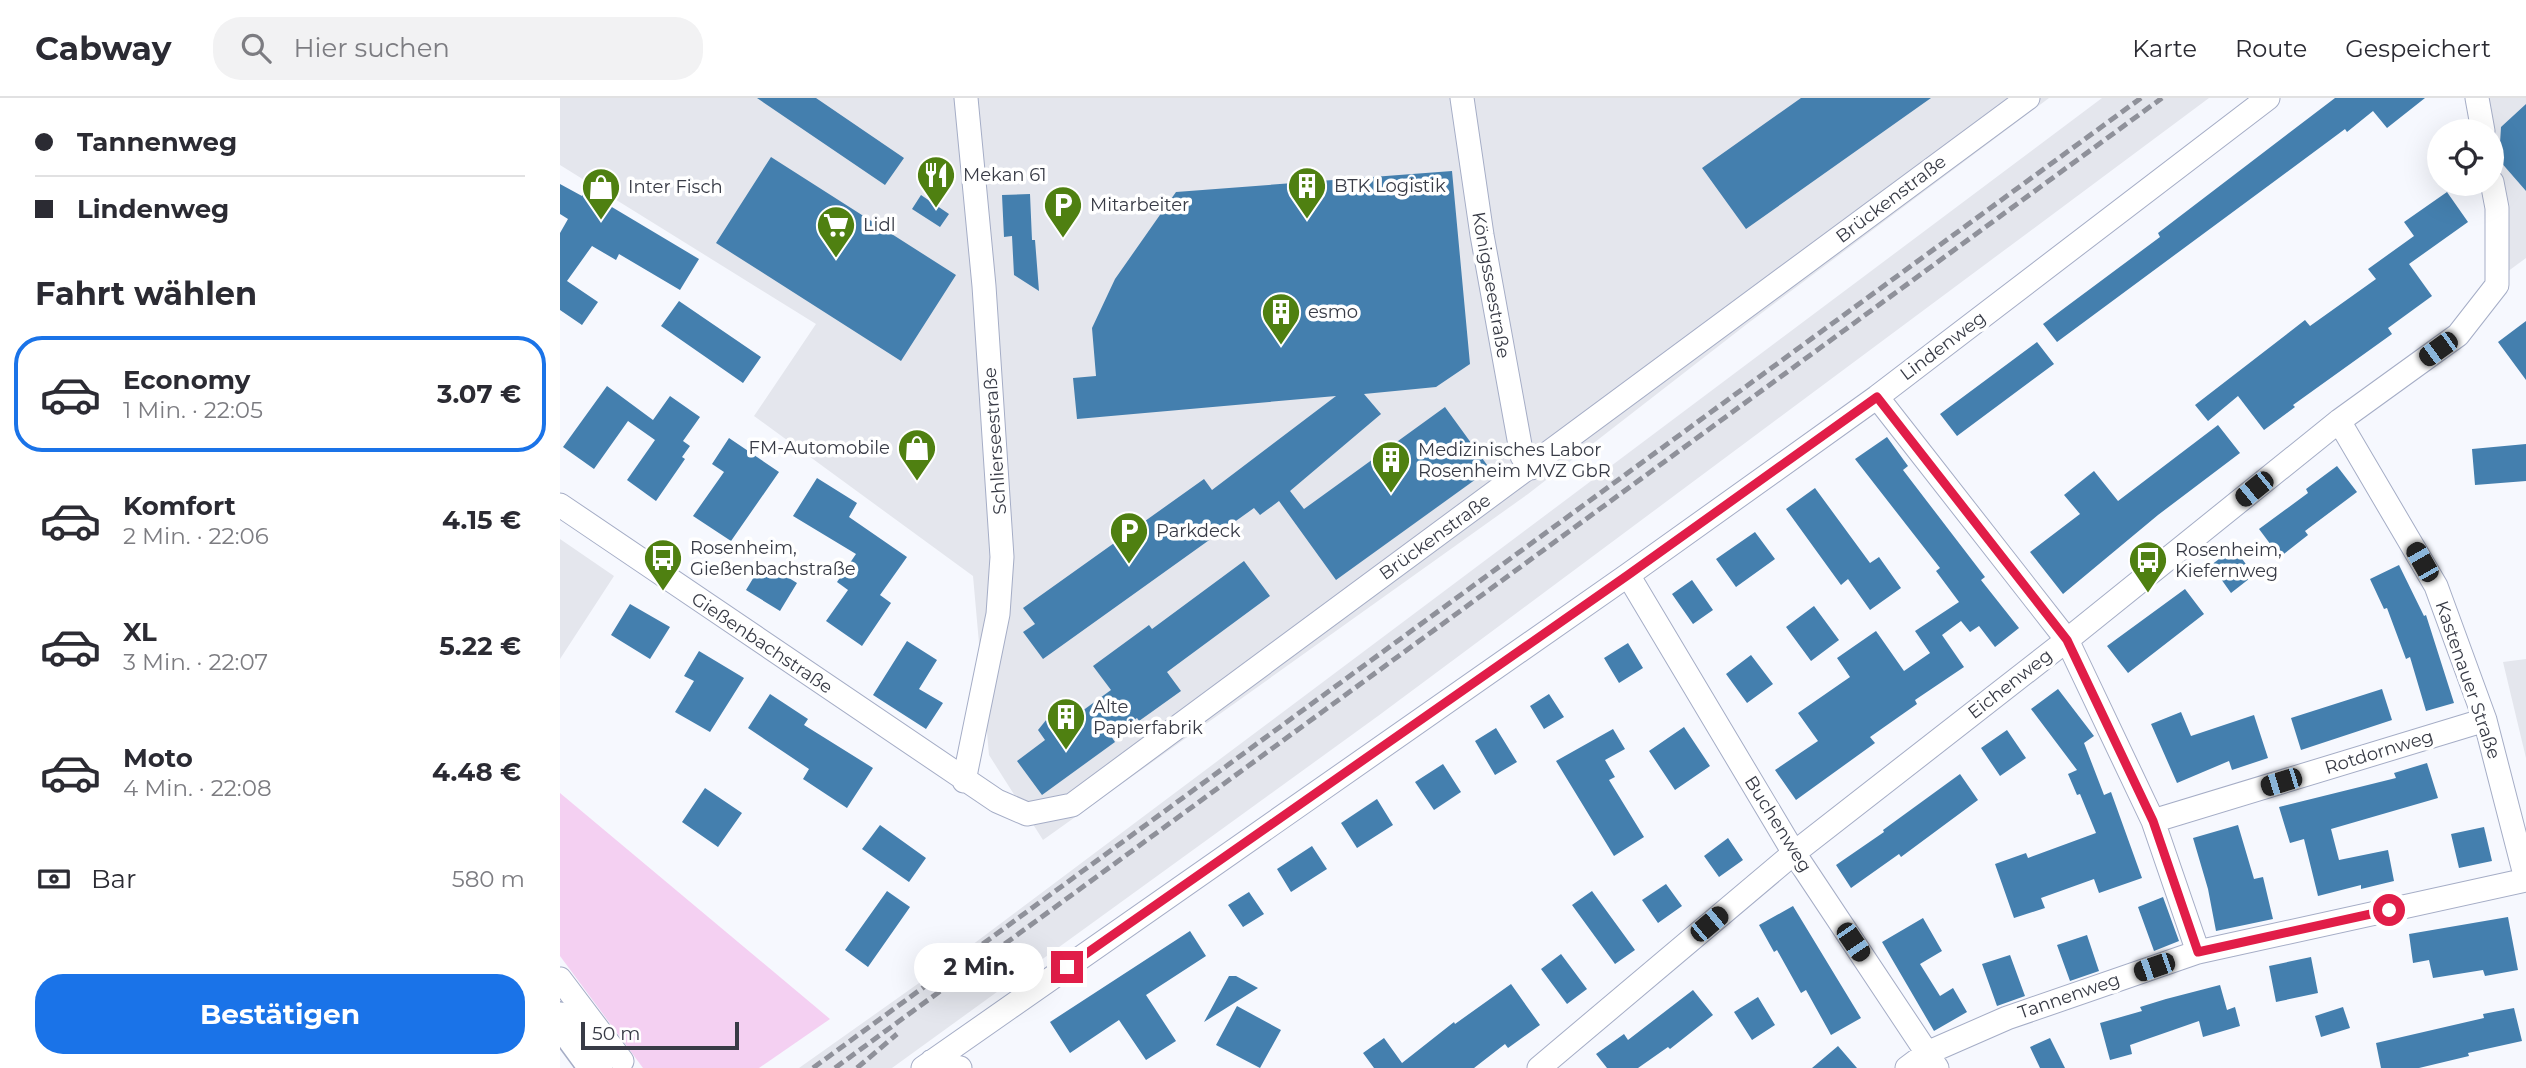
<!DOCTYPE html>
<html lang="de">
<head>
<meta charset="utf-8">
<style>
	:root { --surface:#fff; --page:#f2f2f3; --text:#2b2b33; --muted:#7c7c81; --line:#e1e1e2; --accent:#1a73e8 }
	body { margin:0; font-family:Montserrat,sans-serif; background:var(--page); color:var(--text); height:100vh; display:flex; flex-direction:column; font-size:26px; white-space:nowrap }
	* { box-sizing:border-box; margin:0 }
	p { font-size:23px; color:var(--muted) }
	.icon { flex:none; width:38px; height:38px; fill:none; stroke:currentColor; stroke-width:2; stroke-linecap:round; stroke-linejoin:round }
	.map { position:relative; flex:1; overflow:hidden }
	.drawer { display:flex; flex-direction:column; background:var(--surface); width:560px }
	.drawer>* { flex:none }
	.banner { display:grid; align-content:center; height:154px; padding:0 35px; background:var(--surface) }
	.fabs { position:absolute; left:1867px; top:21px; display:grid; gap:14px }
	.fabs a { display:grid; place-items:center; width:77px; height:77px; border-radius:50%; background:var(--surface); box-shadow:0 7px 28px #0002; font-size:35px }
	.scale { position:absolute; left:21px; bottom:18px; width:158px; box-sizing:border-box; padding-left:7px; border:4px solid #383b46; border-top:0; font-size:19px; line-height:24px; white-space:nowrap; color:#383b46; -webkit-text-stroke:5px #fff; paint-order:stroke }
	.end { position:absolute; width:32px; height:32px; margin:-16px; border:9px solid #e11d48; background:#fff; box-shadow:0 0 0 4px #fff }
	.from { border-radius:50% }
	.bubble { position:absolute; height:49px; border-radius:24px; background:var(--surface); box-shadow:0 7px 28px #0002; font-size:23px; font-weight:700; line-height:49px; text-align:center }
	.car { position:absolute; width:21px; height:42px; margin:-21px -10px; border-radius:9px; box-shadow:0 0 5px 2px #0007; background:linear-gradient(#222 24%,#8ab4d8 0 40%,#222 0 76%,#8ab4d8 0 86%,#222 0) }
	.banner b { display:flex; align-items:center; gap:24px; height:66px; font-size:26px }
	.banner b+b { border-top:2px solid var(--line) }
	.banner i { width:18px; height:18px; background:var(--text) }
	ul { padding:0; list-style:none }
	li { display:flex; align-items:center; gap:21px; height:116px; margin:0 14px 10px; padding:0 21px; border:4px solid transparent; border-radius:28px }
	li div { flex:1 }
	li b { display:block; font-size:26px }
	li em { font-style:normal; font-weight:700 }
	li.current { border-color:var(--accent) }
	li>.icon { width:63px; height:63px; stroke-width:1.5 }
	h2 { padding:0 35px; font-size:32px; line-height:84px }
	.pay { display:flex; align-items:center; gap:18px; height:77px; padding:0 35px; font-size:26px }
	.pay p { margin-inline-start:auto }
	.button { display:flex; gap:14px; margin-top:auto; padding:14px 35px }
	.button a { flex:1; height:80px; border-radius:28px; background:var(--accent); color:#fff; font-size:28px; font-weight:700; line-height:80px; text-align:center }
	header { display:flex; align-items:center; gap:42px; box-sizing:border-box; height:98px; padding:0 35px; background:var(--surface); border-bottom:2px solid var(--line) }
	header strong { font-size:33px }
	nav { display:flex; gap:38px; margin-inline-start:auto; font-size:24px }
	.search { width:490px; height:63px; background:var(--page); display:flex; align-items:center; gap:18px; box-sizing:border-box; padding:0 24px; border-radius:28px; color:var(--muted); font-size:26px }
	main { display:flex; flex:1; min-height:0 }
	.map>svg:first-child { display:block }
	.built { fill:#e4e6ed }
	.green { fill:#f4d0f2 }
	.building { fill:#447fae }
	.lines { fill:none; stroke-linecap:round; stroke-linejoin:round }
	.street-casing { stroke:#a5adc6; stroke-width:25 }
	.secondary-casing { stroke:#a5adc6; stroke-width:36 }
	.street { stroke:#fff; stroke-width:23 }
	.secondary { stroke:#fff; stroke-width:33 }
	.rail { stroke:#8f919a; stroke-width:5; stroke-dasharray:10 5; stroke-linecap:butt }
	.route { stroke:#e11d48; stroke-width:9 }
	.labels { text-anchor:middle; stroke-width:7; stroke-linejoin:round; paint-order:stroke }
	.poi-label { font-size:18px; fill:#383b46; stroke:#fff; text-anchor:start }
	.street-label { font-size:18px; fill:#383b46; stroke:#fff }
</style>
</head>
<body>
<header>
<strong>Cabway</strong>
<div class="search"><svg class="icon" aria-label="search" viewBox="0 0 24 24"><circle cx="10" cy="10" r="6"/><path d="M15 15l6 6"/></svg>Hier suchen</div>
<nav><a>Karte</a><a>Route</a><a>Gespeichert</a></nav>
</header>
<main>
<section class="drawer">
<div class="banner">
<b><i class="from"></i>Tannenweg</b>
<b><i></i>Lindenweg</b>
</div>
<h2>Fahrt wählen</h2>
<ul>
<li class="current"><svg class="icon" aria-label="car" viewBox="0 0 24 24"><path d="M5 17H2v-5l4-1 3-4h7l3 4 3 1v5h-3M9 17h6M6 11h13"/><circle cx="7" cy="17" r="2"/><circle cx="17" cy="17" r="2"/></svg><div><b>Economy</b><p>1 Min. · 22:05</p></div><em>3.07 €</em></li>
<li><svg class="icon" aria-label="car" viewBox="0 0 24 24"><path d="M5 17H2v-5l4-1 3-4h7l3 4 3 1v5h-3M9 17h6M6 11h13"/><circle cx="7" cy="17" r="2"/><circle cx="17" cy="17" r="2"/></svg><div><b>Komfort</b><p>2 Min. · 22:06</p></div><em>4.15 €</em></li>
<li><svg class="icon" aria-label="car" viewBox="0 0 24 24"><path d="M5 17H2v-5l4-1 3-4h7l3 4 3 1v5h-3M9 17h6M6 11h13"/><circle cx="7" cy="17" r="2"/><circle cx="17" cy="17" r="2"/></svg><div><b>XL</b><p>3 Min. · 22:07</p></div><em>5.22 €</em></li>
<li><svg class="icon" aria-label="car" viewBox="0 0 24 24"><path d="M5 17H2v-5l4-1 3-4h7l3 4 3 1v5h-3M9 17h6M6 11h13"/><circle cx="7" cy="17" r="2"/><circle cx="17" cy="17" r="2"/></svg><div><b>Moto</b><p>4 Min. · 22:08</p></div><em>4.48 €</em></li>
</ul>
<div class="pay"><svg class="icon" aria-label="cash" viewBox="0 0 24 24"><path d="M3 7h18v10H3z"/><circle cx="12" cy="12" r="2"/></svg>Bar<p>580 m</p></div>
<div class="button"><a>Bestätigen</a></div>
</section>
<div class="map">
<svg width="1966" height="970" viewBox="0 0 1966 970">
	<rect width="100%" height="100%" fill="#f6f8fe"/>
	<path class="built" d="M 0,0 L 1489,0 L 1187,226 L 968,396 L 483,742 L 429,657 L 413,478 L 194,318 L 256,226 L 0,67 Z
		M 1542,0 L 1649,0 L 818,618 L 332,970 L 239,970 L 400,856 Z
		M 1928,0 L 1966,0 L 1966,160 L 1947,174 Z
		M 0,441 L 54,478 L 0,561 Z
		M 1966,561 L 1966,660 L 1943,564 Z"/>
	<path class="green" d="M 0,695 L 270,921 L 199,970 L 83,970 L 0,858 Z"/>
	<path class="building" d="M 197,0 L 256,0 L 344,60 L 325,87 Z
		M 1241,0 L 1371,0 L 1186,131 L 1142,70 Z
		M 1775,0 L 1865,0 L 1827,30 L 1813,13 L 1787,34 L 1785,31 L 1497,244 L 1483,226 L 1600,139 L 1598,135 Z
		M 1966,6 L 1966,93 L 1939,62 L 1941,29 Z
		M 211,59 L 396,177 L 341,263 L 156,145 Z
		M 892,73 L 910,266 L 876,289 L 804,296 L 821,316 L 730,393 L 744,411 L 885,309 L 930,371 L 776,482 L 719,403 L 700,417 L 694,410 L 483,561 L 463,534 L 475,526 L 463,510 L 644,381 L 652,392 L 776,298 L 517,321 L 513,280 L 536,278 L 532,230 L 555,181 L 616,94 Z
		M 0,86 L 22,98 L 25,93 L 139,161 L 120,192 L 59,156 L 56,162 L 32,148 L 7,183 L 38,204 L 22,227 L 0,212 L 0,135 L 8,121 L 0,116 Z
		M 1887,94 L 1908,124 L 1849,166 L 1872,198 L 1828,230 L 1832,236 L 1733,307 L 1735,309 L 1704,332 L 1678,298 L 1648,323 L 1635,307 L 1745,222 L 1750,228 L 1816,181 L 1808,171 L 1854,138 L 1844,124 Z
		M 470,96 L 472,142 L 475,142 L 479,193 L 454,177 L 452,138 L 444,139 L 442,97 Z
		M 361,97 L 389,116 L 380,129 L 352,111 Z
		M 119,203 L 201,259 L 183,285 L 101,228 Z
		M 1966,223 L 1966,282 L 1938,244 Z
		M 1477,244 L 1494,266 L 1397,338 L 1380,316 Z
		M 47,288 L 93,322 L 110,298 L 140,319 L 123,343 L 130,348 L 122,359 L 125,361 L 96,403 L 67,382 L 95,342 L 68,323 L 34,371 L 3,349 Z
		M 1658,327 L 1680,355 L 1598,417 L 1503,496 L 1470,454 L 1520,416 L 1504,397 L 1534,373 L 1558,403 Z
		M 1327,339 L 1348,368 L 1343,372 L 1425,479 L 1421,482 L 1459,530 L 1435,549 L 1419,528 L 1410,534 L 1401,523 L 1382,537 L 1404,569 L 1355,602 L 1357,606 L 1310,639 L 1315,645 L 1236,702 L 1215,672 L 1258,643 L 1238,615 L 1290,579 L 1277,560 L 1316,533 L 1344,573 L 1370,555 L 1355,533 L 1399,504 L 1376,473 L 1380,470 L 1295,361 Z
		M 169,340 L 219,374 L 171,443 L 133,418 L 164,374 L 152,366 Z
		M 1966,346 L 1966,383 L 1915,387 L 1912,351 Z
		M 1777,368 L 1797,394 L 1745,433 L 1748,437 L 1720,459 L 1699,431 L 1748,395 L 1746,391 Z
		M 257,380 L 297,405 L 289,419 L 347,459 L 320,497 L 331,505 L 302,548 L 266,523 L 288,492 L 277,484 L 296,456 L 233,418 Z
		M 1255,390 L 1310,465 L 1319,459 L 1341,490 L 1310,512 L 1288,481 L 1281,487 L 1226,411 Z
		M 1195,434 L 1215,461 L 1176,489 L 1156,461 Z
		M 1674,450 L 1694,477 L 1671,495 L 1651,467 Z
		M 684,463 L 710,498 L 607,574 L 621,593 L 579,623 L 577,620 L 551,638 L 555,644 L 482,697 L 457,663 L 485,642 L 478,632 L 491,616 L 509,603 L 518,616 L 551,592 L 533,568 L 589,527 L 592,531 Z
		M 203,464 L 237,485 L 220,513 L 186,492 Z
		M 1839,467 L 1864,518 L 1866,517 L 1894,605 L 1866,613 L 1850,559 L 1846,561 L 1827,510 L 1824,511 L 1810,481 Z
		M 1132,482 L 1153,512 L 1133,526 L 1112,496 Z
		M 1625,491 L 1644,516 L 1568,575 L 1547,548 Z
		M 70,506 L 110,529 L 90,561 L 51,537 Z
		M 1254,508 L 1279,542 L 1251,563 L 1226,529 Z
		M 347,543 L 377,562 L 359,591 L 383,605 L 366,631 L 313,597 Z
		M 1068,545 L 1083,570 L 1059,585 L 1044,560 Z
		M 139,553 L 184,580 L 150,634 L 115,614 L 134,583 L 124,578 Z
		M 1191,557 L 1213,586 L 1187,605 L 1166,576 Z
		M 1498,591 L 1534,638 L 1524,645 L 1544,697 L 1551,694 L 1582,780 L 1539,795 L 1534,781 L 1481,800 L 1485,810 L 1454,820 L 1435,766 L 1466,755 L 1468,760 L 1536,735 L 1520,696 L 1517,697 L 1508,676 L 1517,672 L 1471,611 Z
		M 1822,591 L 1832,622 L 1741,652 L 1731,620 Z
		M 210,596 L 248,621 L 244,627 L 313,670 L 287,710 L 243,681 L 249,671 L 188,630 Z
		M 989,596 L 1004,619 L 984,631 L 970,608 Z
		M 1621,614 L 1631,638 L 1694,617 L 1708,660 L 1672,672 L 1669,663 L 1617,685 L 1591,626 Z
		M 1124,629 L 1150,668 L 1115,692 L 1089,653 Z
		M 936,630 L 957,664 L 935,677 L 915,643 Z
		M 1053,631 L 1065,651 L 1045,662 L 1055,679 L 1049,682 L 1084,739 L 1054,758 L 996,663 Z
		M 1447,632 L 1466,660 L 1440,678 L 1421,650 Z
		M 1867,665 L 1878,700 L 1771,731 L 1779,762 L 1828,752 L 1834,783 L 1801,791 L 1801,787 L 1758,798 L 1744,741 L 1730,745 L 1719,709 L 1836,680 L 1834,675 Z
		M 883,666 L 901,694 L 874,712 L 855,684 Z
		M 1400,676 L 1418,702 L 1341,759 L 1339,756 L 1291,790 L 1276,767 L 1324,734 L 1323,732 Z
		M 145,690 L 182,715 L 158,749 L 122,724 Z
		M 817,701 L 833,727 L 797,750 L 781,725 Z
		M 320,727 L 366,760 L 349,784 L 302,751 Z
		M 1678,727 L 1694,781 L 1703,779 L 1713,821 L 1656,833 L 1648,791 L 1633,740 Z
		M 1924,729 L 1932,763 L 1899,770 L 1891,736 Z
		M 1168,740 L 1183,762 L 1159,779 L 1144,758 Z
		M 752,748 L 767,771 L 731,794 L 717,771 Z
		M 1106,786 L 1122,808 L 1098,825 L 1082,802 Z
		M 327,793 L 350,809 L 308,869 L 285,852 Z
		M 1032,793 L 1075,852 L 1055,866 L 1012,807 Z
		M 689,794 L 704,816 L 683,829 L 668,807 Z
		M 1603,799 L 1619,843 L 1594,853 L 1578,809 Z
		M 1233,808 L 1301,920 L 1271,937 L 1246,892 L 1241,895 L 1217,852 L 1214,854 L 1199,827 Z
		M 1948,819 L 1958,872 L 1925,878 L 1923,872 L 1873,880 L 1869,862 L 1853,865 L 1849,836 Z
		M 1363,820 L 1382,853 L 1360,866 L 1380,898 L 1393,890 L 1407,914 L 1374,933 L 1322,844 Z
		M 630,833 L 646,858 L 586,897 L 616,943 L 586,962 L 559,922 L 510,955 L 490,924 Z
		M 1527,837 L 1539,873 L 1510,883 L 1497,847 Z
		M 1001,856 L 1027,891 L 1007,906 L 981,871 Z
		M 1450,857 L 1465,898 L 1437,908 L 1422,866 Z
		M 1751,859 L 1758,895 L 1716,904 L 1709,868 Z
		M 669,878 L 676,878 L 698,890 L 644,924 Z
		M 951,886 L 980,927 L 948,950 L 945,946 L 914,970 L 814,970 L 803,955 L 824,940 L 842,965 L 894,924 L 895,926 Z
		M 1660,887 L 1667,912 L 1675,909 L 1680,928 L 1643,939 L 1639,923 L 1570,947 L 1572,956 L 1550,962 L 1540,925 L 1582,913 L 1580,909 L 1606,901 Z
		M 1133,892 L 1153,917 L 1110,951 L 1108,949 L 1078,970 L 1047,970 L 1036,956 L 1064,936 L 1068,942 Z
		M 1198,899 L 1215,927 L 1192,942 L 1174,914 Z
		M 677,908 L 721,932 L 700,970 L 656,947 Z
		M 1783,909 L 1790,930 L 1761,939 L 1755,918 Z
		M 1954,910 L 1962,943 L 1908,955 L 1909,958 L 1859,970 L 1821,970 L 1816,945 L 1924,920 L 1923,916 Z
		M 1490,940 L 1505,970 L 1480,970 L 1470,949 Z
		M 1278,948 L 1297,970 L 1252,970 Z"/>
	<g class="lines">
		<g class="street-casing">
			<path id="street" d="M 902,0 L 922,137 L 962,358 L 971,370
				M 1917,0 L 1923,33
				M 1317,299 L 1507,542 L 1593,723 L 1638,854
				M 1779,323 L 1876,488 L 1925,622 L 1966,781
				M 0,407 L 437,703 L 467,716 L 512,707 L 1468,0
				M 1068,477 L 1234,755 L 1377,970
				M 404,683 L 438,516 L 442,459 L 424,188 L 406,0
				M 1593,723 L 1925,622
				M 0,881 L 62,963
				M 372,963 L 400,970
				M 363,970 L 1068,477 L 1317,299 L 1708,0
				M 979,970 L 1234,755 L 1507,542 L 1779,323 L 1898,237 L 1937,187 L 1937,110 L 1932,84
				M 1347,970 L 1367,955 L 1447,920 L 1638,854 L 1966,782"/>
		</g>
		<g class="secondary-casing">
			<path id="secondary" d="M 0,921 L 36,970"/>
		</g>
		<use href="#street" class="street"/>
		<use href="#secondary" class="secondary"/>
		<path class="rail" d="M 253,970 L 1581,0
			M 275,970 L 1602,0
			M 297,970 L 337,936"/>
	</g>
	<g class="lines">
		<path class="route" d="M 507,869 L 1068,477 L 1317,299 L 1507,542 L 1593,723 L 1638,854 L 1829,812"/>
	</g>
	<defs>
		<g id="restaurant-pin" transform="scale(2.0125)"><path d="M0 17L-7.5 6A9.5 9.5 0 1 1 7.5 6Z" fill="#4f8011" stroke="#fff"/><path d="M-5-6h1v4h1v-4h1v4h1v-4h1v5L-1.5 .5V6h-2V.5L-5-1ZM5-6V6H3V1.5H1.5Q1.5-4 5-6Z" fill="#fff"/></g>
		<g id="building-pin" transform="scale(2.0125)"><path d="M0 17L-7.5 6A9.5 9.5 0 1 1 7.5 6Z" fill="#4f8011" stroke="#fff"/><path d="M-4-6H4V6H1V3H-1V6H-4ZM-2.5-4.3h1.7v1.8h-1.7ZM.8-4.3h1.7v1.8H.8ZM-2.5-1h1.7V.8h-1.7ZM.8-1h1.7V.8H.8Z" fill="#fff"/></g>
		<g id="shop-pin" transform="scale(2.0125)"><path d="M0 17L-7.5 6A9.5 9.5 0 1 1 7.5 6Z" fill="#4f8011" stroke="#fff"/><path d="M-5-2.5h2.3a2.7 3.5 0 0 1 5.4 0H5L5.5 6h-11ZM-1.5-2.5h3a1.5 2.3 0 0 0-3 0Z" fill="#fff"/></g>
		<g id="parking-pin" transform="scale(2.0125)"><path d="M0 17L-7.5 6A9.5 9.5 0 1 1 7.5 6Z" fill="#4f8011" stroke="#fff"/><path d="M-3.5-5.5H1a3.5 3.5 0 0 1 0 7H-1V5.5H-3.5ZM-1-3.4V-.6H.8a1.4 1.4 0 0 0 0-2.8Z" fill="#fff"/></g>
		<g id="supermarket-pin" transform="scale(2.0125)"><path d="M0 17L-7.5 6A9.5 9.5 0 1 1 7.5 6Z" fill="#4f8011" stroke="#fff"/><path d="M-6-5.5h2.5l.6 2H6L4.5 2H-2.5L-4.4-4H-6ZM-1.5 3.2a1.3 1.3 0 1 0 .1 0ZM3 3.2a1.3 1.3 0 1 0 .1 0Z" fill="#fff"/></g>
		<g id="bus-pin" transform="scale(2.0125)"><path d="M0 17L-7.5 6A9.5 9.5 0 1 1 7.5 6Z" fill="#4f8011" stroke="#fff"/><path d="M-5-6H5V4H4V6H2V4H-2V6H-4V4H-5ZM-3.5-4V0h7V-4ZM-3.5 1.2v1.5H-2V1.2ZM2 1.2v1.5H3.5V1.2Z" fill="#fff"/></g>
	</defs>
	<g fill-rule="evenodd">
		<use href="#restaurant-pin" x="376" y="77"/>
		<use href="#building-pin" x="747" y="88"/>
		<use href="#shop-pin" x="41" y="89"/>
		<use href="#parking-pin" x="503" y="107"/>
		<use href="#supermarket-pin" x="276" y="127"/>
		<use href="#building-pin" x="721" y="214"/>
		<use href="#shop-pin" x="357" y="350"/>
		<use href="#building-pin" x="831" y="362"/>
		<use href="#parking-pin" x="569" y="433"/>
		<use href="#bus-pin" x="103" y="460"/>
		<use href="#bus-pin" x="1588" y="462"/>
		<use href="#building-pin" x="506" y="619"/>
	</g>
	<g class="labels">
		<g class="poi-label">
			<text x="403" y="83">Mekan 61</text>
			<text x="774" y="94">BTK Logistik</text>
			<text x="68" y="95">Inter Fisch</text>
			<text x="530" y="113">Mitarbeiter</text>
			<text x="303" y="133">Lidl</text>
			<text x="748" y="220">esmo</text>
			<text x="330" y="356" text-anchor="end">FM-Automobile</text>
			<text x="858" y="358">Medizinisches Labor<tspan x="858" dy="21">Rosenheim MVZ GbR</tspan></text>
			<text x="596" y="439">Parkdeck</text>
			<text x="130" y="456">Rosenheim,<tspan x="130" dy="21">Gießenbachstraße</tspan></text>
			<text x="1615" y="458">Rosenheim,<tspan x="1615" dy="21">Kiefernweg</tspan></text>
			<text x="533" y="615">Alte<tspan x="533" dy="21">Papierfabrik</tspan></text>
		</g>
		<g class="street-label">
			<text transform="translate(1331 101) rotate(-37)" y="6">Brückenstraße</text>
			<text transform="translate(931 187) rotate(80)" y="6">Königsseestraße</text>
			<text transform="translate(1383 248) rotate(-37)" y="6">Lindenweg</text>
			<text transform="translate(435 343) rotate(-94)" y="6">Schlierseestraße</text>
			<text transform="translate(875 439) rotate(-36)" y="6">Brückenstraße</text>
			<text transform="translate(202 545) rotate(34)" y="6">Gießenbachstraße</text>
			<text transform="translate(1908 582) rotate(71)" y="6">Kastenauer Straße</text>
			<text transform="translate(1450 586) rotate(-38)" y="6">Eichenweg</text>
			<text transform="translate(1819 654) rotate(-17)" y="6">Rotdornweg</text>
			<text transform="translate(1218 726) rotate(58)" y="6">Buchenweg</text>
			<text transform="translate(1509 898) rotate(-19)" y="6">Tannenweg</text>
		</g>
	</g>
</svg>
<div class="fabs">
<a><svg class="icon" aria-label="locate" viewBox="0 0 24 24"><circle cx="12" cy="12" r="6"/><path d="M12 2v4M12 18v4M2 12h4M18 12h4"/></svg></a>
</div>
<div class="scale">50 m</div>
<i class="end from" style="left:1829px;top:812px"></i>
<i class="end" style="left:507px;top:869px"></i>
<div class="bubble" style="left:354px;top:845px;width:130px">2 Min.</div>
<i class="car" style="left:1878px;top:251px;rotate:234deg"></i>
<i class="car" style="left:1694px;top:391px;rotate:231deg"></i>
<i class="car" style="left:1862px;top:464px;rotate:330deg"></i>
<i class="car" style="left:1721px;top:684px;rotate:253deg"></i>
<i class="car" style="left:1149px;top:826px;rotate:50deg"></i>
<i class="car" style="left:1293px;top:844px;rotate:146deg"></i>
<i class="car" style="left:1594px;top:869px;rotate:251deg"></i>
</div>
</main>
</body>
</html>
